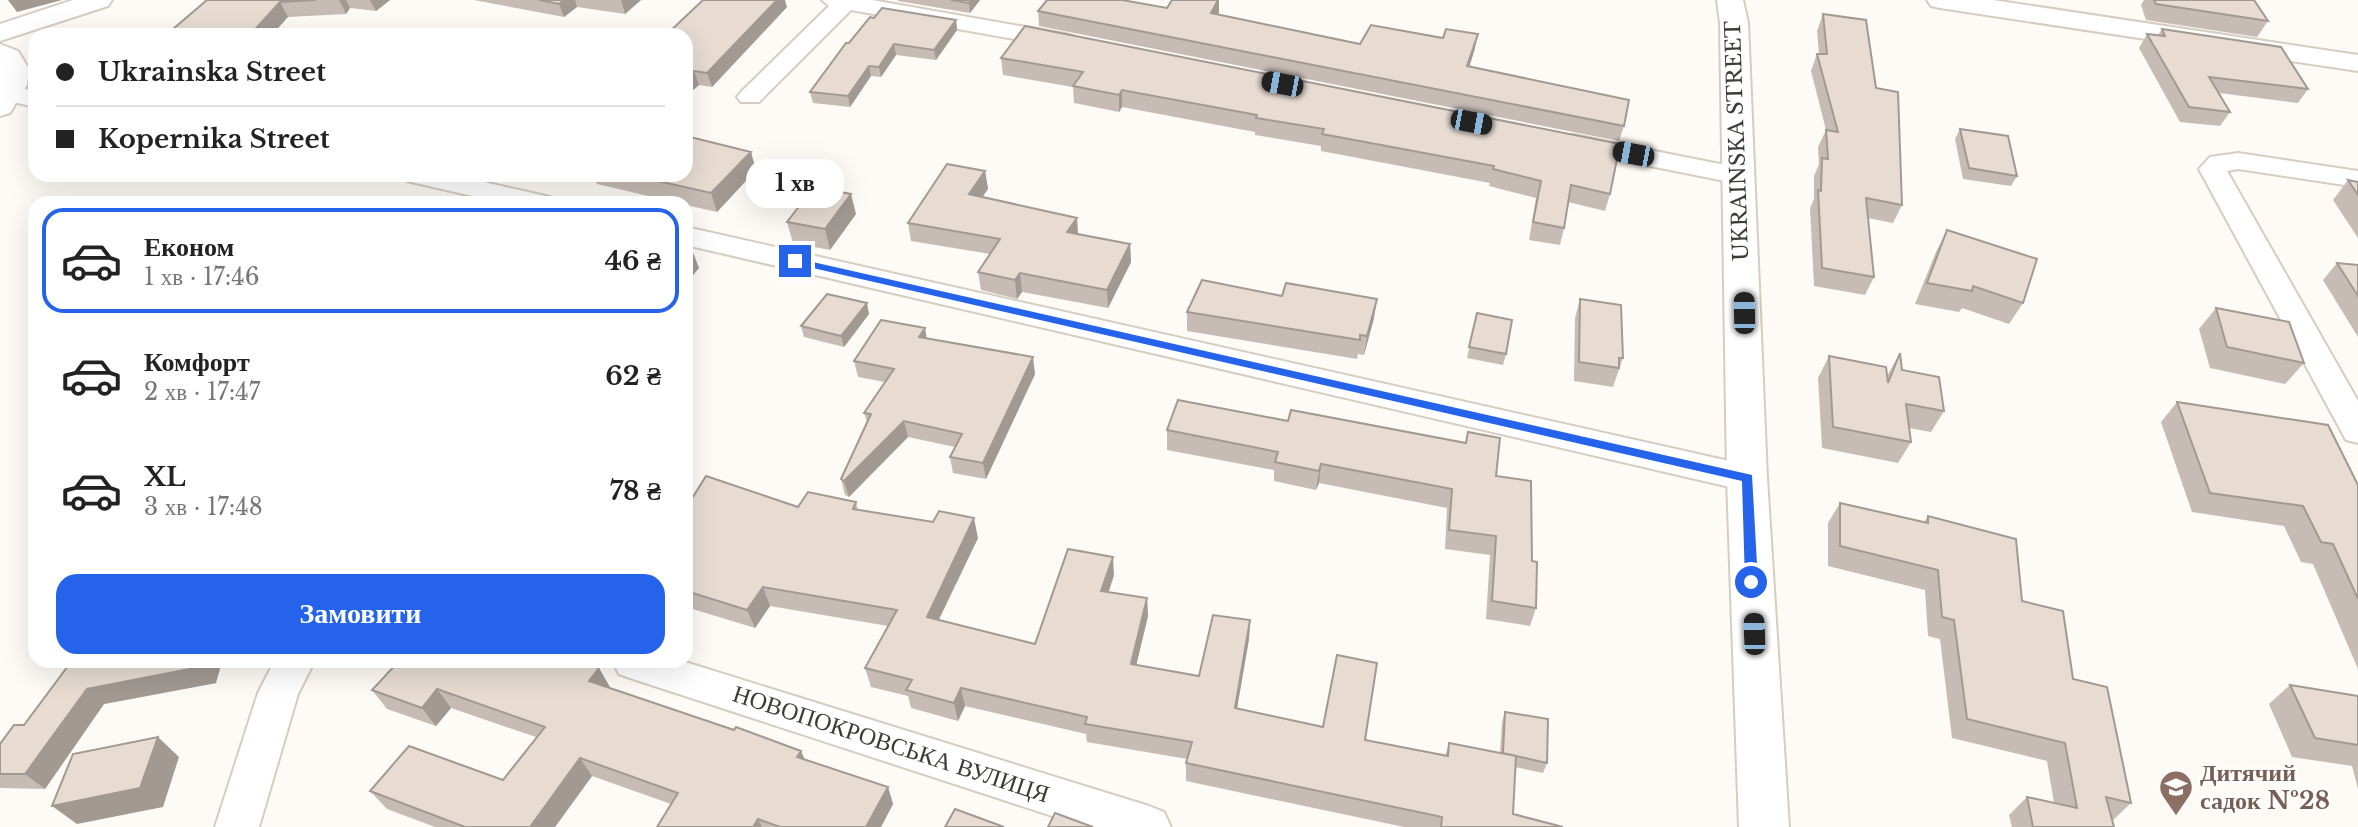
<!DOCTYPE html>
<html lang="uk">
<head>
<meta charset="utf-8">
<style>
	:root { --surface:#fff; --page:#f2f2f2; --text:#222; --muted:#767676; --line:#e0e0e0; --accent:#2563eb }
	body { margin:0; font-family:"Libre Baskerville",serif; background:var(--page); color:var(--text); height:100vh; display:flex; flex-direction:column; font-size:26px; white-space:nowrap }
	* { box-sizing:border-box; margin:0 }
	p { font-size:23px; color:var(--muted) }
	.icon { flex:none; width:38px; height:38px; fill:none; stroke:currentColor; stroke-width:2; stroke-linecap:round; stroke-linejoin:round }
	.map { position:relative; flex:1; overflow:hidden }
	.panel { position:absolute; left:28px; top:196px; width:665px; height:472px; display:flex; flex-direction:column; background:var(--surface); border-radius:21px; box-shadow:0 7px 28px #0002 }
	.panel>* { flex:none }
	.banner { position:absolute; left:28px; top:28px; width:665px; height:154px; border-radius:21px; box-shadow:0 7px 28px #0002; display:grid; align-content:center; height:154px; padding:0 28px; background:var(--surface) }
	.end { position:absolute; width:32px; height:32px; margin:-16px; border:9px solid #2563eb; background:#fff; box-shadow:0 0 0 4px #fff }
	.from { border-radius:50% }
	.bubble { position:absolute; height:49px; border-radius:21px; background:var(--surface); box-shadow:0 7px 28px #0002; font-size:23px; font-weight:700; line-height:49px; text-align:center }
	.car { position:absolute; width:21px; height:42px; margin:-21px -10px; border-radius:9px; box-shadow:0 0 5px 2px #0007; background:linear-gradient(#222 24%,#8ab4d8 0 40%,#222 0 76%,#8ab4d8 0 86%,#222 0) }
	.banner b { display:flex; align-items:center; gap:24px; height:66px; font-size:26px }
	.banner b+b { border-top:2px solid var(--line) }
	.banner i { width:18px; height:18px; background:var(--text) }
	ul { padding:12px 0 0; list-style:none }
	li { display:flex; align-items:center; gap:21px; height:105px; margin:0 14px 10px; padding:0 14px; border:4px solid transparent; border-radius:21px }
	li div { flex:1 }
	li b { display:block; font-size:26px }
	li em { font-style:normal; font-weight:700 }
	li.on { border-color:var(--accent) }
	li>.icon { width:63px; height:63px; stroke-width:1.5 }
	.action { display:flex; gap:14px; margin-top:auto; padding:14px 28px }
	.action a { flex:1; height:80px; border-radius:21px; background:var(--accent); color:#fff; font-size:28px; font-weight:700; line-height:80px; text-align:center }
	.map>svg:first-child { display:block }
	.lines { fill:none; stroke-linecap:round; stroke-linejoin:round }
	.street-casing { stroke:#d6cdc2; stroke-width:4 }
	.secondary-casing { stroke:#d6cdc2; stroke-width:4 }
	.street { fill:#fff; fill-rule:evenodd }
	.secondary { fill:#fff; fill-rule:evenodd }
	.wall { fill:#c7bcb5 }
	.shaded-wall { fill:#a29993 }
	.building { fill:#e7dbd2; stroke:#a29993; stroke-width:2 }
	.route { fill:#2563eb }
	.labels { text-anchor:middle; stroke-width:5; stroke-linejoin:round; paint-order:stroke }
	.street-label { font-size:21px; fill:#3e3a36; stroke:#fff }
	.near-street-label { font-size:24px; fill:#3e3a36; stroke:#fff }
	.near-education-label { font-size:24px; font-weight:bold; fill:#785e54; stroke:#fff; text-anchor:start }
</style>
</head>
<body>
<div class="map">
<svg width="2358" height="827" viewBox="0 0 2358 827">
	<rect width="100%" height="100%" fill="#fefaf6"/>
	<g class="lines">
		<g class="street-casing">
			<path id="street" d="M 822,0 L 872,0 L 1065,34 L 1073,36 L 1077,41 L 1073,46 L 1065,48 L 851,10 L 759,102 L 741,102 L 737,97 L 741,92 L 829,6 Z
				M 9,86 L 35,91 L 35,107 L 0,99 L 0,89 Z
				M 1574,135 L 1740,168 L 1750,170 L 1754,176 L 1750,182 L 1740,184 L 1565,149 L 1561,143 L 1565,137 Z
				M 2238,153 L 2358,171 L 2358,187 L 2238,169 L 2227,171 L 2358,401 L 2358,443 L 2346,440 L 2199,169 L 2210,157 Z
				M 403,175 L 453,175 L 550,197 L 554,203 L 503,203 L 407,181 Z
				M 686,227 L 1747,465 L 1759,469 L 1764,478 L 1759,487 L 1747,491 L 686,245 Z
				M 274,662 L 314,662 L 298,694 L 259,827 L 215,827 L 258,693 Z
				M 613,662 L 685,662 L 1149,806 L 1164,812 L 1171,827 L 1086,827 L 633,679 L 619,674 Z"/>
		</g>
		<g class="secondary-casing">
			<path id="secondary" d="M 73,0 L 112,0 L 108,6 L 0,41 L 0,24 Z
				M 1717,0 L 1743,0 L 1748,23 L 1767,478 L 1789,827 L 1739,827 L 1727,478 L 1720,23 Z
				M 1927,0 L 1993,0 L 2358,55 L 2358,71 L 1940,8 L 1931,6 Z
				M 0,44 L 18,51 L 29,69 L 27,85 L 10,113 L 0,116 Z"/>
		</g>
		<use href="#street" class="street"/>
		<use href="#secondary" class="secondary"/>
	</g>
	<path class="wall" d="M 207,0 L 390,0 L 376,11 L 350,8 L 346,14 L 288,17 Z
		M 474,0 L 641,0 L 625,14 L 577,7 L 564,17 Z
		M 898,0 L 980,0 L 970,13 L 898,1 Z
		M 1172,0 L 1219,0 L 1219,12 L 1218,14 L 1360,44 L 1475,48 L 1469,67 L 1624,126 L 1619,141 L 1039,26 L 1038,11 L 1167,8 Z
		M 2144,0 L 2254,0 L 2268,21 L 2257,37 L 2146,20 L 2141,5 Z
		M 787,7 L 712,87 L 699,85 L 686,96 L 686,35 Z
		M 1823,14 L 1876,88 L 1902,205 L 1893,223 L 1868,218 L 1874,277 L 1865,295 L 1814,286 L 1810,208 L 1814,199 L 1814,176 L 1819,164 L 1818,147 L 1826,130 L 1811,71 L 1817,54 L 1819,54 L 1817,31 Z
		M 956,20 L 957,30 L 936,60 L 896,55 L 881,77 L 871,76 L 850,107 L 813,103 L 810,92 L 849,43 Z
		M 1025,26 L 1610,194 L 1605,211 L 1568,202 L 1564,228 L 1560,245 L 1529,240 L 1536,198 L 1489,186 L 1490,183 L 1321,151 L 1321,146 L 1255,135 L 1255,132 L 1122,107 L 1119,112 L 1074,103 L 1073,87 L 1003,75 L 1001,58 Z
		M 2162,29 L 2308,89 L 2298,103 L 2219,93 L 2230,112 L 2220,126 L 2180,122 L 2139,48 L 2147,34 L 2158,35 Z
		M 1960,129 L 2017,176 L 2011,186 L 1963,179 L 1955,139 Z
		M 756,170 L 717,212 L 686,205 L 686,203 L 678,203 L 597,184 L 593,175 L 686,175 Z
		M 985,171 L 988,189 L 982,197 L 1077,218 L 1078,234 L 1130,244 L 1131,262 L 1108,308 L 1022,292 L 1017,299 L 981,290 L 978,272 L 990,254 L 911,241 L 908,223 Z
		M 2348,180 L 2358,182 L 2358,238 L 2333,200 Z
		M 856,214 L 830,250 L 793,243 L 787,222 Z
		M 1947,230 L 2023,303 L 2009,324 L 1962,308 L 1959,312 L 1915,304 L 1936,252 Z
		M 2337,263 L 2358,265 L 2358,337 L 2323,280 Z
		M 1580,299 L 1623,358 L 1613,387 L 1574,381 L 1575,318 Z
		M 2216,308 L 2304,363 L 2285,384 L 2210,368 L 2199,329 Z
		M 1187,312 L 1374,318 L 1364,355 L 1358,354 L 1357,359 L 1187,331 Z
		M 1477,313 L 1506,354 L 1503,365 L 1467,358 Z
		M 869,314 L 844,347 L 804,337 L 801,326 Z
		M 927,339 L 1035,374 L 986,479 L 953,473 L 950,457 L 955,447 L 908,437 L 849,497 L 845,495 L 841,479 L 867,422 L 864,413 L 885,382 L 858,377 L 854,361 Z
		M 1900,353 L 1902,370 L 1944,411 L 1931,432 L 1909,428 L 1911,442 L 1898,463 L 1822,448 L 1818,378 L 1829,356 L 1887,376 Z
		M 2177,402 L 2358,485 L 2358,669 L 2313,564 L 2301,562 L 2284,526 L 2192,512 L 2161,422 Z
		M 1288,421 L 1466,443 L 1468,432 L 1496,476 L 1532,561 L 1536,608 L 1530,626 L 1486,619 L 1490,555 L 1445,549 L 1447,508 L 1319,483 L 1316,490 L 1274,481 L 1274,470 L 1167,450 L 1167,430 Z
		M 856,502 L 858,510 L 978,538 L 939,620 L 1035,644 L 1114,575 L 1108,592 L 1147,598 L 1148,616 L 1136,665 L 1199,676 L 1250,620 L 1249,639 L 1237,708 L 1365,740 L 1445,756 L 1449,743 L 1500,753 L 1502,722 L 1505,712 L 1547,763 L 1543,773 L 1515,767 L 1513,814 L 1563,827 L 1404,827 L 1186,781 L 1186,763 L 1187,759 L 1087,742 L 1086,734 L 965,706 L 958,721 L 911,708 L 908,696 L 871,687 L 865,668 L 888,626 L 770,606 L 755,628 L 686,607 L 686,508 L 798,507 Z
		M 1840,503 L 1924,522 L 1928,516 L 2022,601 L 2073,679 L 2131,803 L 2112,821 L 2114,827 L 2012,827 L 2009,815 L 2027,797 L 2054,803 L 2047,761 L 1952,738 L 1940,639 L 1928,636 L 1925,590 L 1828,566 L 1828,523 Z
		M 71,662 L 216,683 L 104,704 L 45,789 L 0,788 L 0,744 L 24,725 Z
		M 2290,685 L 2358,696 L 2358,789 L 2352,766 L 2292,757 L 2269,704 Z
		M 610,687 L 609,688 L 805,760 L 888,787 L 893,804 L 881,827 L 657,827 L 671,804 L 592,776 L 555,827 L 435,827 L 387,809 L 370,791 L 503,780 L 536,737 L 451,708 L 436,726 L 387,709 L 372,690 Z"/>
	<path class="shaded-wall" d="M 8,0 L 62,0 L 17,12 Z
		M 339,0 L 346,0 L 350,8 L 346,14 Z
		M 370,0 L 390,0 L 376,11 Z
		M 564,0 L 575,0 L 577,7 L 564,17 L 559,4 Z
		M 621,0 L 641,0 L 625,14 Z
		M 777,0 L 785,0 L 787,7 L 712,87 L 707,73 Z
		M 971,0 L 980,0 L 970,13 L 969,3 Z
		M 1218,0 L 1219,0 L 1219,12 L 1211,27 L 1211,13 Z
		M 280,2 L 288,17 L 272,35 L 250,35 Z
		M 956,20 L 957,30 L 936,60 L 934,50 Z
		M 1478,34 L 1475,48 L 1465,81 L 1467,66 Z
		M 894,44 L 896,55 L 881,77 L 879,67 Z
		M 869,66 L 871,76 L 850,107 L 848,96 Z
		M 694,71 L 699,85 L 686,96 L 686,78 Z
		M 1122,90 L 1122,107 L 1119,112 L 1119,95 Z
		M 751,152 L 756,170 L 717,212 L 711,193 Z
		M 985,171 L 988,189 L 972,212 L 969,194 Z
		M 851,194 L 856,214 L 830,250 L 825,229 Z
		M 1077,218 L 1078,236 L 1067,232 Z
		M 1130,244 L 1131,262 L 1108,308 L 1107,290 Z
		M 691,247 L 699,268 L 686,284 L 686,253 Z
		M 1020,273 L 1022,292 L 1017,299 L 1015,280 Z
		M 1377,299 L 1374,318 L 1364,355 L 1367,336 Z
		M 867,303 L 869,314 L 844,347 L 841,336 Z
		M 925,328 L 928,345 L 919,337 Z
		M 1033,357 L 1035,374 L 986,479 L 983,463 Z
		M 904,421 L 908,437 L 849,497 L 844,481 Z
		M 1321,464 L 1319,483 L 1316,490 L 1319,471 Z
		M 974,518 L 978,538 L 931,635 L 927,617 Z
		M 1113,557 L 1114,575 L 1103,610 L 1101,591 Z
		M 763,587 L 770,606 L 755,628 L 747,610 Z
		M 1147,598 L 1148,616 L 1132,683 L 1131,664 Z
		M 1250,620 L 1249,639 L 1234,726 L 1235,708 Z
		M 202,662 L 222,662 L 216,683 L 104,704 L 45,789 L 25,774 L 87,689 Z
		M 599,668 L 610,687 L 601,700 L 589,681 Z
		M 961,688 L 965,706 L 958,721 L 954,703 Z
		M 437,689 L 451,708 L 436,726 L 422,708 Z
		M 158,737 L 179,757 L 163,807 L 77,824 L 52,806 Z
		M 801,751 L 809,769 L 797,757 Z
		M 580,758 L 592,776 L 555,827 L 530,827 Z
		M 888,787 L 893,804 L 881,827 L 866,827 Z
		M 758,819 L 762,827 L 753,827 Z"/>
	<path class="building" d="M 207,0 L 316,0 L 280,2 L 250,35 L 166,35 Z
		M 539,0 L 564,0 L 559,4 Z
		M 703,0 L 777,0 L 707,73 L 694,71 L 686,78 L 686,35 L 666,35 Z
		M 951,0 L 971,0 L 969,3 Z
		M 1047,0 L 1122,0 L 1167,8 L 1172,0 L 1218,0 L 1211,13 L 1360,44 L 1371,25 L 1443,38 L 1446,29 L 1478,34 L 1467,66 L 1629,100 L 1624,126 L 1038,11 Z
		M 2154,0 L 2254,0 L 2268,21 L 2156,4 Z
		M 882,8 L 956,20 L 934,50 L 894,44 L 879,67 L 869,66 L 848,96 L 810,92 L 846,43 L 849,43 L 870,17 L 874,18 Z
		M 1823,14 L 1866,20 L 1876,88 L 1898,92 L 1902,205 L 1866,198 L 1874,277 L 1822,268 L 1818,190 L 1821,191 L 1822,158 L 1828,159 L 1826,130 L 1838,132 L 1817,54 L 1827,54 Z
		M 1025,26 L 1620,144 L 1610,194 L 1571,185 L 1564,228 L 1533,222 L 1541,181 L 1493,169 L 1494,166 L 1322,134 L 1324,129 L 1256,118 L 1257,115 L 1122,90 L 1119,95 L 1073,86 L 1083,72 L 1001,58 Z
		M 2162,29 L 2281,47 L 2308,89 L 2209,77 L 2230,112 L 2189,107 L 2147,34 L 2165,36 Z
		M 1960,129 L 2008,136 L 2017,176 L 1969,168 Z
		M 686,136 L 751,152 L 711,193 L 631,175 L 686,175 Z
		M 947,164 L 985,171 L 969,194 L 1077,218 L 1067,232 L 1130,244 L 1107,290 L 1020,273 L 1015,280 L 978,272 L 1000,239 L 908,223 Z
		M 2348,180 L 2358,182 L 2358,195 Z
		M 814,187 L 851,194 L 825,229 L 787,222 Z
		M 1947,230 L 2037,259 L 2023,303 L 1973,286 L 1972,291 L 1927,283 Z
		M 686,246 L 691,247 L 686,253 Z
		M 2337,263 L 2358,265 L 2358,296 Z
		M 1202,280 L 1282,296 L 1286,283 L 1377,299 L 1367,336 L 1360,335 L 1360,340 L 1187,312 Z
		M 827,294 L 867,303 L 841,336 L 801,326 Z
		M 1580,299 L 1621,305 L 1623,358 L 1619,358 L 1619,368 L 1579,362 Z
		M 2216,308 L 2289,322 L 2304,363 L 2227,347 Z
		M 1477,313 L 1512,320 L 1506,354 L 1469,347 Z
		M 881,320 L 925,328 L 919,337 L 1033,357 L 983,463 L 950,457 L 962,434 L 904,421 L 844,481 L 841,479 L 871,414 L 864,413 L 894,369 L 854,361 Z
		M 1900,353 L 1902,370 L 1939,377 L 1944,411 L 1906,404 L 1911,442 L 1833,427 L 1829,356 L 1886,367 L 1888,383 Z
		M 1178,400 L 1288,421 L 1291,410 L 1466,443 L 1468,432 L 1500,438 L 1496,476 L 1531,481 L 1532,561 L 1537,562 L 1536,608 L 1492,601 L 1496,536 L 1449,530 L 1452,489 L 1321,464 L 1319,471 L 1275,462 L 1278,452 L 1167,430 Z
		M 2177,402 L 2328,425 L 2358,485 L 2358,599 L 2333,544 L 2321,542 L 2303,506 L 2210,493 Z
		M 706,476 L 798,507 L 808,492 L 856,502 L 853,509 L 933,522 L 939,511 L 974,518 L 927,617 L 1035,644 L 1068,549 L 1113,557 L 1101,591 L 1147,598 L 1131,664 L 1199,676 L 1213,615 L 1250,620 L 1235,708 L 1323,727 L 1337,655 L 1377,663 L 1365,740 L 1448,756 L 1449,743 L 1516,756 L 1513,814 L 1563,827 L 1441,827 L 1442,817 L 1186,763 L 1192,742 L 1085,724 L 1087,717 L 961,688 L 954,703 L 906,690 L 912,680 L 865,668 L 897,610 L 763,587 L 747,610 L 686,591 L 686,577 L 687,575 L 686,575 L 686,508 Z
		M 1840,503 L 1928,523 L 1928,516 L 2016,539 L 2022,601 L 2063,611 L 2073,679 L 2107,687 L 2131,803 L 2106,797 L 2114,827 L 2033,827 L 2027,797 L 2077,808 L 2065,743 L 1967,719 L 1954,620 L 1942,617 L 1938,570 L 1840,546 Z
		M 71,662 L 202,662 L 200,667 L 87,689 L 25,774 L 0,774 L 0,744 L 14,725 L 24,725 Z
		M 398,662 L 579,662 L 599,668 L 589,681 L 734,730 L 736,727 L 801,751 L 797,757 L 888,787 L 866,827 L 780,827 L 758,819 L 753,827 L 657,827 L 678,793 L 580,758 L 530,827 L 465,827 L 370,791 L 409,746 L 503,780 L 545,727 L 437,689 L 422,708 L 372,690 Z
		M 2290,685 L 2358,696 L 2358,745 L 2315,738 Z
		M 1505,712 L 1548,719 L 1547,763 L 1503,753 Z
		M 158,737 L 140,788 L 52,806 L 73,754 Z
		M 955,809 L 1004,827 L 945,827 Z
		M 1055,813 L 1093,827 L 1048,827 Z"/>
	<path class="route" d="M 795,258 L 1752,475 L 1758,582 L 1751,587 L 1745,582 L 1742,481 L 791,263 L 791,259 Z"/>
	<defs>
		<g id="school-pin" transform="scale(1.75)"><path d="M0 17L-7.5 6A9.5 9.5 0 1 1 7.5 6Z" fill="#8d6e63" stroke="#fff"/><path d="M0-5L7-2L0 1L-7-2ZM-4 1L0 2.5L4 1V4Q0 6-4 4Z" fill="#fff"/></g>
	</defs>
	<g fill-rule="evenodd">
		<use href="#school-pin" x="2176" y="787"/>
	</g>
	<g class="labels">
		<g class="street-label">
			<text transform="translate(1737 141) rotate(-92)" y="7">UKRAINSKA STREET</text>
		</g>
		<g class="near-street-label">
			<text transform="translate(891 744) rotate(18)" y="8">НОВОПОКРОВСЬКА ВУЛИЦЯ</text>
		</g>
		<g class="near-education-label">
			<text x="2200" y="781">Дитячий<tspan x="2200" dy="28">садок №28</tspan></text>
		</g>
	</g>
</svg>
<i class="end from" style="left:1751px;top:582px"></i>
<i class="end" style="left:795px;top:261px"></i>
<div class="bubble" style="left:746px;top:159px;width:98px">1 хв</div>
<i class="car" style="left:1282px;top:84px;rotate:281deg"></i>
<i class="car" style="left:1471px;top:122px;rotate:101deg"></i>
<i class="car" style="left:1633px;top:154px;rotate:281deg"></i>
<i class="car" style="left:1744px;top:313px;rotate:359deg"></i>
<i class="car" style="left:1754px;top:634px;rotate:358deg"></i>
<div class="banner">
<b><i class="from"></i>Ukrainska Street</b>
<b><i></i>Kopernika Street</b>
</div>
<section class="panel">
<ul>
<li class="on"><svg class="icon" aria-label="car" viewBox="0 0 24 24"><path d="M5 17H2v-5l4-1 3-4h7l3 4 3 1v5h-3M9 17h6M6 11h13"/><circle cx="7" cy="17" r="2"/><circle cx="17" cy="17" r="2"/></svg><div><b>Економ</b><p>1 хв · 17:46</p></div><em>46 ₴</em></li>
<li><svg class="icon" aria-label="car" viewBox="0 0 24 24"><path d="M5 17H2v-5l4-1 3-4h7l3 4 3 1v5h-3M9 17h6M6 11h13"/><circle cx="7" cy="17" r="2"/><circle cx="17" cy="17" r="2"/></svg><div><b>Комфорт</b><p>2 хв · 17:47</p></div><em>62 ₴</em></li>
<li><svg class="icon" aria-label="car" viewBox="0 0 24 24"><path d="M5 17H2v-5l4-1 3-4h7l3 4 3 1v5h-3M9 17h6M6 11h13"/><circle cx="7" cy="17" r="2"/><circle cx="17" cy="17" r="2"/></svg><div><b>XL</b><p>3 хв · 17:48</p></div><em>78 ₴</em></li>
</ul>
<div class="action"><a>Замовити</a></div>
</section>
</div>
</body>
</html>
